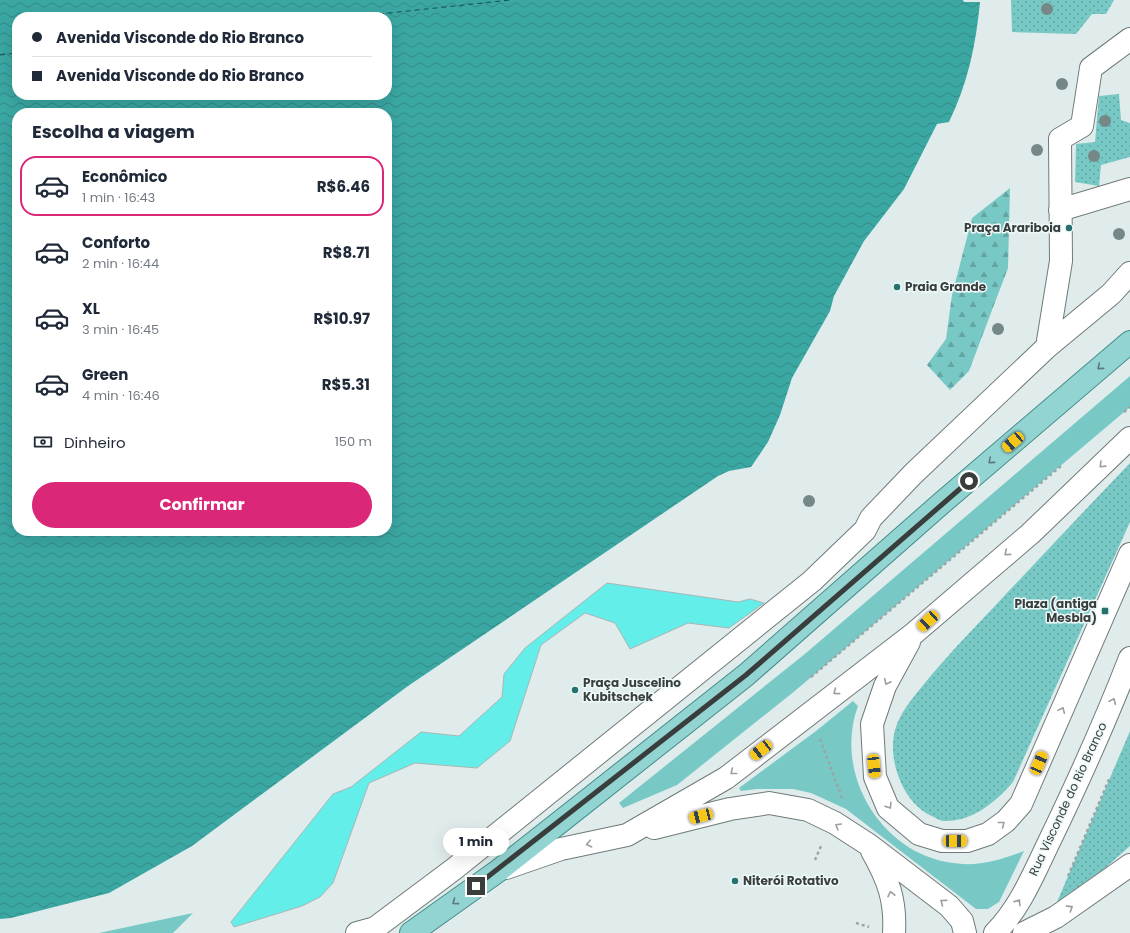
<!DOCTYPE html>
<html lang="pt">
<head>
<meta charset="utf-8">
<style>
	:root { --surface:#fff; --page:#f6f6f7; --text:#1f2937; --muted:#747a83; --line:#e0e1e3; --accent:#db2777 }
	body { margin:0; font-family:Poppins,sans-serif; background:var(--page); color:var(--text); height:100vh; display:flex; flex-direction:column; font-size:15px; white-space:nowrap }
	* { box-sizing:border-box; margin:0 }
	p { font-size:13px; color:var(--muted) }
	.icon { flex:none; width:22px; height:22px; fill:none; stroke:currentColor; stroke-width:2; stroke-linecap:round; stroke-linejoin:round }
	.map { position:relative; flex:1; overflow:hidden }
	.drawer { position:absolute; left:12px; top:108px; width:380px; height:428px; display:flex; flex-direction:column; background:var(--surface); border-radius:16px; box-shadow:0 4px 16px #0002 }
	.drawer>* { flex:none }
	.banner { position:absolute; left:12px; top:12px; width:380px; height:88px; border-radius:16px; box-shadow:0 4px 16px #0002; display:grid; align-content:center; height:88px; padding:0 20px; background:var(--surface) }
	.end { position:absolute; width:18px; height:18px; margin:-9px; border:5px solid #393e3d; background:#fff; box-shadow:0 0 0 2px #fff }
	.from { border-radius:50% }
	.bubble { position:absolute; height:28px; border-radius:14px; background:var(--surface); box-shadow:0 4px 16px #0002; font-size:13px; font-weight:700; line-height:28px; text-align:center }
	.car { position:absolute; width:12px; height:24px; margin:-12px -6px; border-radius:5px; box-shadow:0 0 3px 1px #0007; background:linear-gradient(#f5c518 24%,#345 0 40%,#f5c518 0 76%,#345 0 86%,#f5c518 0) }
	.banner b { display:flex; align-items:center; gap:14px; height:38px; font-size:15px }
	.banner b+b { border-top:1px solid var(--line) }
	.banner i { width:10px; height:10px; background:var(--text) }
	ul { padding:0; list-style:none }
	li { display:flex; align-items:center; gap:12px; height:60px; margin:0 8px 6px; padding:0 12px; border:2px solid transparent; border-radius:16px }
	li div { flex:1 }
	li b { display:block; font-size:15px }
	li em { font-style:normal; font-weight:700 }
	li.on { border-color:var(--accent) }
	li>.icon { width:36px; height:36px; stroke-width:1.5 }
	h2 { padding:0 20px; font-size:18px; line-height:48px }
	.pay { display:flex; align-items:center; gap:10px; height:44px; padding:0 20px; font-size:15px }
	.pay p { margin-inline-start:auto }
	.button { display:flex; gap:8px; margin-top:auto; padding:8px 20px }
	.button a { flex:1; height:46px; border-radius:24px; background:var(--accent); color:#fff; font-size:16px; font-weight:700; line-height:46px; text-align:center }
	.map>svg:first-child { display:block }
	.grass { fill:#78c9c6 }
	.forest { fill:url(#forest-firs) }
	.garden { fill:url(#garden-dots) }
	.water { fill:url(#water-waves); fill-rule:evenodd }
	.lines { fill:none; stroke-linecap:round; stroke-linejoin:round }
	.ferry { stroke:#12504e; stroke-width:1; stroke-dasharray:5 4; stroke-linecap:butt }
	.building { fill:#63eeea; stroke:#aab6b5 }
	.minor-casing { stroke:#6f7a79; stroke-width:24 }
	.major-casing { stroke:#438d8a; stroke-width:24 }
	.path { stroke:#9ba5a4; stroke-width:2.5; stroke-dasharray:3 3; stroke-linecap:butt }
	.minor { stroke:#fff; stroke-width:22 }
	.major { stroke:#92d4d2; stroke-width:22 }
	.tree { fill:#758887 }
	.oneway { stroke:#5d7a79 }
	.oneway2 { stroke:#9c9e9e }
	.route { stroke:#393e3d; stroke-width:5 }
	.poi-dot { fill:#26706e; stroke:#edf9f9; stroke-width:1.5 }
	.labels { text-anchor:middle; stroke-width:3; stroke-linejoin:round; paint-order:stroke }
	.poi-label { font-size:12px; font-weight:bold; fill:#393e3d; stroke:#edf9f9; text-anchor:start }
	.street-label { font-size:12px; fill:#393e3d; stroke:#edf9f9 }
</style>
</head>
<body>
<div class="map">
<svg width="1130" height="933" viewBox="0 0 1130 933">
	<defs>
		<pattern id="forest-firs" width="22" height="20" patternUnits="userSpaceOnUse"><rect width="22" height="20" fill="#78c9c6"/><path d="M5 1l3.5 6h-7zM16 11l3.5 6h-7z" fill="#63a5a2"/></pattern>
		<pattern id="garden-dots" width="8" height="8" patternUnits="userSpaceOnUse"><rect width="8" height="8" fill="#78c9c6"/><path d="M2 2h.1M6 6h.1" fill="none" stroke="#63a5a2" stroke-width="1.8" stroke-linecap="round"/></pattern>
		<pattern id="water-waves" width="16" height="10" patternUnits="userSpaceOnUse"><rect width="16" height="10" fill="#3ba7a3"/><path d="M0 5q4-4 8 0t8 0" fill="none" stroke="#338986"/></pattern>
	</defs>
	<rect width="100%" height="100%" fill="#e0eceb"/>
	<path class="grass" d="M 1130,376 L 1130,407 L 796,690 L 677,785 L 623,808 L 619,803 L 806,653 Z
		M 853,701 L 858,706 C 833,773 881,854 953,863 C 978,867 1000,860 1024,851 L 999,902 L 988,909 L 976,909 L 846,809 L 811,793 L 793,789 L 757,789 L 741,791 L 739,788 L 816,731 Z
		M 193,913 L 173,933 L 99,933 Z"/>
	<path class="forest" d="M 1010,188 L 1008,268 L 969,371 L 950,390 L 927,365 L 946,339 L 952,295 L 972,218 Z"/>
	<path class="garden" d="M 1011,0 L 1114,0 L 1106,14 L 1092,14 L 1076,34 L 1012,32 Z
		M 1119,94 L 1121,120 L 1130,123 L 1130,157 L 1101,165 L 1099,186 L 1075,182 L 1076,144 L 1095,142 L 1099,96 Z
		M 1130,463 L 1130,522 L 1013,782 C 997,801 972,822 945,821 C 941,821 937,819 934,817 C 903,805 887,760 895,730 C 900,712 913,698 924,684 C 946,657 969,633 993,608 C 1038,560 1084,511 1130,463 Z
		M 1130,731 L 1130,846 L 1104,869 L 1057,902 Z"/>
	<path class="water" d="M 0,0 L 963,0 L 964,2 L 980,2 C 976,44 968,83 949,122 L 937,124 L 904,189 L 864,241 L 834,296 L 830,311 L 792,378 L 780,415 L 768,442 L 751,467 L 729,471 L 718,476 L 408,686 L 192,846 L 109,893 L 11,918 L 0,919 ZM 17,17 L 387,17 L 387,95 L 17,95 ZM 17,113 L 387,113 L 387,531 L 17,531 Z"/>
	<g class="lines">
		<path class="ferry" d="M 352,17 L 510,0
			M 0,55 L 17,53"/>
	</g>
	<path class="building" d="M 607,583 L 738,602 L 750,599 L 764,603 L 729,628 L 688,623 L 630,649 L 615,623 L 585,613 L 541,645 L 510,741 L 477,768 L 415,763 L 369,783 L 333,883 L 320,897 L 302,906 L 234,927 L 231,922 L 333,794 L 351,787 L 421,732 L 459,736 L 502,697 L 504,674 L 525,648 Z"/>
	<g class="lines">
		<g class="minor-casing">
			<path id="minor" d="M 1060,210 L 1130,189
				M 1047,347 L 1061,261 L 1060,139 L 1082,126 L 1091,68 L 1130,39
				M 909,642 L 885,686 L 872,724 L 875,777 L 888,808 L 919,834 L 942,841 L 967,841 L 988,834 L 1006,821 L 1021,804 L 1130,554
				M 654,828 L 730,809 L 769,803 L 808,810 L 835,823 L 869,845 L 949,906 L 962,921 L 965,933
				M 872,851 C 888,879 896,900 894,933
				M 506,868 L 561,849 L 627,835 L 726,778 L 912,635 L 1030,534 L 1130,438
				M 357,933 L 375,928 L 454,869 L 812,581 L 865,530 L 871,518 L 913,474 L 1047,347 L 1111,294 L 1130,273
				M 995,933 C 1020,908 1034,873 1049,842 C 1078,782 1106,720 1130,658
				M 1024,933 L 1056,917 L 1130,865"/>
		</g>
		<g class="major-casing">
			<path id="major" d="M 411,933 L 498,871 L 746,675 L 944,501 L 1130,342"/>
		</g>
		<path class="path" d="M 1124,412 L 1130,407
			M 811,677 L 1061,466
			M 820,739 L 842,798
			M 815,860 L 821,846
			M 1068,876 L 1110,777
			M 856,923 L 869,927"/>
		<use href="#minor" class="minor"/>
		<use href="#major" class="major"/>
	</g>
	<g class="tree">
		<circle cx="1047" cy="9" r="6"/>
		<circle cx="1062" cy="84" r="6"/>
		<circle cx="1105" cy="121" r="6"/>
		<circle cx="1037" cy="150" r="6"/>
		<circle cx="1094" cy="156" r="6"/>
		<circle cx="1119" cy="234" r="6"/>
		<circle cx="998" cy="329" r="6"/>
		<circle cx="809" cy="501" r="6"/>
	</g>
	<defs><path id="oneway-chevron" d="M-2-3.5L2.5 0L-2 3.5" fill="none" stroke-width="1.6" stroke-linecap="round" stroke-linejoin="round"/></defs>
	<g class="oneway">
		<use href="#oneway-chevron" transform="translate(1100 367) rotate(140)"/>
		<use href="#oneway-chevron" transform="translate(991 461) rotate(139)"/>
		<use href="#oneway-chevron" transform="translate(455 902) rotate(144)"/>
	</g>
	<g class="oneway2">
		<use href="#oneway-chevron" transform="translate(1102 465) rotate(136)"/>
		<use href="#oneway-chevron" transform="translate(1007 553) rotate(140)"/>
		<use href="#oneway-chevron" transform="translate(887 682) rotate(116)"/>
		<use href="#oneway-chevron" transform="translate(836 692) rotate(143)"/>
		<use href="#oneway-chevron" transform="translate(1113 701) rotate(-66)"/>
		<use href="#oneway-chevron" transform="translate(1062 710) rotate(-66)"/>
		<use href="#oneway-chevron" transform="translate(733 772) rotate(142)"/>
		<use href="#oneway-chevron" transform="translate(889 806) rotate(57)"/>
		<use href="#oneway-chevron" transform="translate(1002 824) rotate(-38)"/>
		<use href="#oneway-chevron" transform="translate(838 826) rotate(-149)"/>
		<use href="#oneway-chevron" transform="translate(589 844) rotate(168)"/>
		<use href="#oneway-chevron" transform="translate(891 894) rotate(-102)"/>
		<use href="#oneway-chevron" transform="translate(943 902) rotate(-143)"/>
		<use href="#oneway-chevron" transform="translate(1018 902) rotate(-58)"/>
		<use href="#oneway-chevron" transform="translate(1070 908) rotate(-33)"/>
	</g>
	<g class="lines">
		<path class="route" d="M 476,886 L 746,675 L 969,481"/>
	</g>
	<g class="poi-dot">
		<circle cx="1069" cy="228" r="4"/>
		<circle cx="897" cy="287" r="4"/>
		<rect x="1101" y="607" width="8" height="8" rx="2"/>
		<circle cx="575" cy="690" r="4"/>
		<circle cx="735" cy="881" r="4"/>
	</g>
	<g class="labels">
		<g class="poi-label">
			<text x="1061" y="232" text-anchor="end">Praça Arariboia</text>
			<text x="905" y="291">Praia Grande</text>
			<text x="1097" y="608" text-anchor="end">Plaza (antiga<tspan x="1097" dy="14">Mesbla)</tspan></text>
			<text x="583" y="687">Praça Juscelino<tspan x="583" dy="14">Kubitschek</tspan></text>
			<text x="743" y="885">Niterói Rotativo</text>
		</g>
		<g class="street-label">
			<text transform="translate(1068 799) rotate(-65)" y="4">Rua Visconde do Rio Branco</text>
		</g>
	</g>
</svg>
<i class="end from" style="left:969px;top:481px"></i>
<i class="end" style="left:476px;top:886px"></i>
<div class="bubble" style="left:443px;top:828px;width:66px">1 min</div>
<i class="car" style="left:1013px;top:442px;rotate:229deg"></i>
<i class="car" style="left:928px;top:621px;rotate:227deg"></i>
<i class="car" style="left:761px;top:750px;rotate:232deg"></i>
<i class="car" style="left:1039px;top:763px;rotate:23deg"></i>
<i class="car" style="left:874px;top:766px;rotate:174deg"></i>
<i class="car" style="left:701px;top:816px;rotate:256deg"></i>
<i class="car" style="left:955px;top:841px;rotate:90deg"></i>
<div class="banner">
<b><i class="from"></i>Avenida Visconde do Rio Branco</b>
<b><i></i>Avenida Visconde do Rio Branco</b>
</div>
<section class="drawer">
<h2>Escolha a viagem</h2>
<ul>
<li class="on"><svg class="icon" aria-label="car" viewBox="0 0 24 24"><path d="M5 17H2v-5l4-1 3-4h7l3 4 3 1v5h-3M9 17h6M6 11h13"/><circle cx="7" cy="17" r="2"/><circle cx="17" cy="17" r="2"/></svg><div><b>Econômico</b><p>1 min · 16:43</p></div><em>R$6.46</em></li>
<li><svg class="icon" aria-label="car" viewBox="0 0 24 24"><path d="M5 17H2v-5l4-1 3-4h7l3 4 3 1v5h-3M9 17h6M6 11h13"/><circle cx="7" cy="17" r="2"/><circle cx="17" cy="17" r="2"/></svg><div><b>Conforto</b><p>2 min · 16:44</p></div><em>R$8.71</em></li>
<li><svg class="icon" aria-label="car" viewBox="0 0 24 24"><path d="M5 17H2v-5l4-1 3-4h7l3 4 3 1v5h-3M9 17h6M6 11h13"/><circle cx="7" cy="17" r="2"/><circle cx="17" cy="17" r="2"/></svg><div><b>XL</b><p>3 min · 16:45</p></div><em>R$10.97</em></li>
<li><svg class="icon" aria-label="car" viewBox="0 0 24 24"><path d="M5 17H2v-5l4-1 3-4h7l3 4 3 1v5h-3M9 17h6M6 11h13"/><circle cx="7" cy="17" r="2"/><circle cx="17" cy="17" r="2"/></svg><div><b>Green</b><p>4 min · 16:46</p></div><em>R$5.31</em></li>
</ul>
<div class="pay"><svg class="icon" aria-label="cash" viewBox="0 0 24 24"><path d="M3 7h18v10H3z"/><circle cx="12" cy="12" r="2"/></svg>Dinheiro<p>150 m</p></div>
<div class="button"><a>Confirmar</a></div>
</section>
</div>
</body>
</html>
